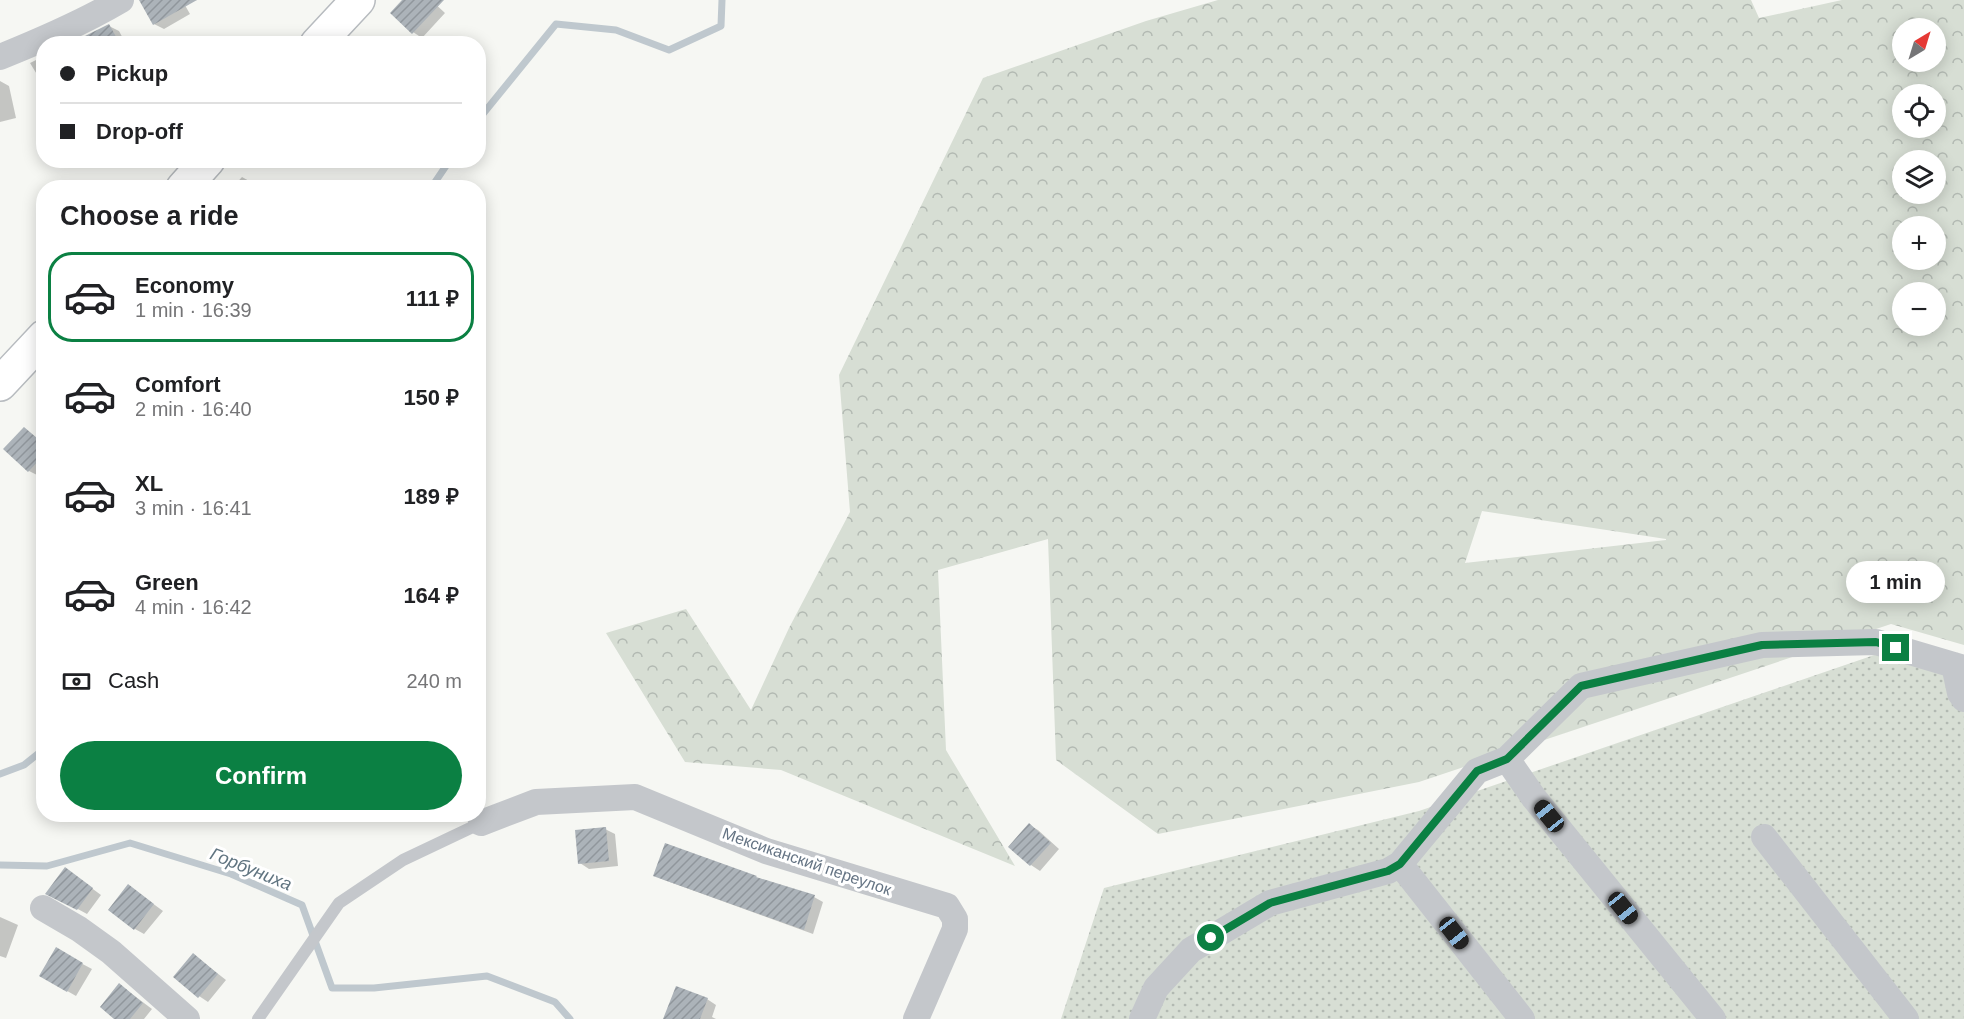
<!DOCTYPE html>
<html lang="en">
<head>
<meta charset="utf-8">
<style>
	:root { --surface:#fff; --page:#f2f2f2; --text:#202124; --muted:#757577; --line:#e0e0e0; --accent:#0b8043 }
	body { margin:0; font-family:Helvetica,sans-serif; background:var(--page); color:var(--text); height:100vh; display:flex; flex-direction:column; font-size:22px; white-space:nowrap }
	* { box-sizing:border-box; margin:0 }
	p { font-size:20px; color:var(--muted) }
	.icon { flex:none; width:33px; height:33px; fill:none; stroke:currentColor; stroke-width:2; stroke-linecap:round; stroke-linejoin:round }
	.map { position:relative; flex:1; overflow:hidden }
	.details { position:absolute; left:36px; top:180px; width:450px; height:642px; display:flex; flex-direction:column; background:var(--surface); border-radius:24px; box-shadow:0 3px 15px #0003 }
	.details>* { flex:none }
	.hud { position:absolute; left:36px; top:36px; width:450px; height:132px; border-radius:24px; box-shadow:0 3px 15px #0003; display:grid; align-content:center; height:132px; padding:0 24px; background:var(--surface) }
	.needle { width:39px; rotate:38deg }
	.fabs { position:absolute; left:1892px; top:18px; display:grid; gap:12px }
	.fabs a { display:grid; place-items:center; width:54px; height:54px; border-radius:50%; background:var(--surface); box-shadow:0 3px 15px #0003; font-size:30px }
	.end { position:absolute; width:27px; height:27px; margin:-14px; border:8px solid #0b8043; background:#fff; box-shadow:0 0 0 3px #fff }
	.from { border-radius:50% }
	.bubble { position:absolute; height:42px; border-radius:21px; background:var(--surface); box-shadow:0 3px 15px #0003; font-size:20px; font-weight:700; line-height:42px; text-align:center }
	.car { position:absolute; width:18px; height:36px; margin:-18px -9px; border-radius:8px; box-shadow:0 0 4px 2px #0007; background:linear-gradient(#222 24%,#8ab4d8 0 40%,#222 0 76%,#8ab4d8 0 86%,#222 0) }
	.hud b { display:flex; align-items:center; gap:21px; height:57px; font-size:22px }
	.hud b+b { border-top:2px solid var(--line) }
	.hud i { width:15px; height:15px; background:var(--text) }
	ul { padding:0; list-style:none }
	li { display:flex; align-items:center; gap:18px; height:90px; margin:0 12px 9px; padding:0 12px; border:3px solid transparent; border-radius:24px }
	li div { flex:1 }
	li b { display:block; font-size:22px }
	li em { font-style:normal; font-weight:700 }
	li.selected { border-color:var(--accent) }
	li>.icon { width:54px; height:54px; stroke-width:1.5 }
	h2 { padding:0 24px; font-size:27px; line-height:72px }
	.pay { display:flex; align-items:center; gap:15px; height:66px; padding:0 24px; font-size:22px }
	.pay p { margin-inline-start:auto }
	.action { display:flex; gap:12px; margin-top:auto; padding:12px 24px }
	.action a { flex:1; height:69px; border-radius:36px; background:var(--accent); color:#fff; font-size:24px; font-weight:700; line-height:69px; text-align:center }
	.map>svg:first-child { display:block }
	.forest { fill:url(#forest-crowns); fill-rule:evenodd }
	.garden { fill:url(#garden-dots) }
	.shadow { fill:#0003 }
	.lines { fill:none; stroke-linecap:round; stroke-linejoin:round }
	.stream { stroke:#bfc8ce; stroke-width:7 }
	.building { fill:url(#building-hatch) }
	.primary-casing { stroke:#b7bbbf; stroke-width:36 }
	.service { stroke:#c4c7cb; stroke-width:12 }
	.minor { stroke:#c4c7cb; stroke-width:26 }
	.primary { stroke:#fff; stroke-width:33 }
	.route { stroke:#0b8043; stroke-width:8 }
	.labels { text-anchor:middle; stroke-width:6; stroke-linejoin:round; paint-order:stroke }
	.street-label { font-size:16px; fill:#657484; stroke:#fff }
	.water-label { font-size:18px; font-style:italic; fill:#617581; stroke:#fff }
</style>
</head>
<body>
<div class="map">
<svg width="1964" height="1019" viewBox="0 0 1964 1019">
	<defs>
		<pattern id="forest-crowns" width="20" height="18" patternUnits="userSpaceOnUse" patternTransform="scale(1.5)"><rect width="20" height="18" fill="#d7ded4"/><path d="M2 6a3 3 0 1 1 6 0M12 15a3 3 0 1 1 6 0" fill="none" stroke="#b2b9b2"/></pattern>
		<pattern id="garden-dots" width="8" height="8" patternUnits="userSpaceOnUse" patternTransform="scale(1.5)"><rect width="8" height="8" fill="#d7ded4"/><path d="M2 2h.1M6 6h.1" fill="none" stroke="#b2b9b2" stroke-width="1.8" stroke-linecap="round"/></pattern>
		<pattern id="building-hatch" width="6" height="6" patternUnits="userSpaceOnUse" patternTransform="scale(1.5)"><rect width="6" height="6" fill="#acb3b9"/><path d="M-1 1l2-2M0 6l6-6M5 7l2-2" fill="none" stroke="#90969c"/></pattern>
	</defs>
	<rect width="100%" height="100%" fill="#f6f7f3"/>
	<path class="forest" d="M 1218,0 L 1751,0 L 1759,18 L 1842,0 L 1964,0 L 1964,645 L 1891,624 L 1419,782 L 1158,834 L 1056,760 L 1048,539 L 938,570 L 946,750 L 1015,866 L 781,770 L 685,762 L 606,633 L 686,609 L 751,710 L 789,628 L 850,512 L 839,375 L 983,78 L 1146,21 ZM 1902,28 L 1935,28 L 1935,62 L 1902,62 ZM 1902,94 L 1935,94 L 1935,128 L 1902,128 ZM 1902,160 L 1935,160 L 1935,194 L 1902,194 ZM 1902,226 L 1935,226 L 1935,260 L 1902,260 ZM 1902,292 L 1935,292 L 1935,326 L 1902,326 ZM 1482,511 L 1666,539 L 1666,540 L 1465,563 Z"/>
	<path class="garden" d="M 1886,651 L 1964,672 L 1964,1019 L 1061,1019 L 1104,888 L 1419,811 Z"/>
	<path class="shadow" d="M 141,0 L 182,0 L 190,14 L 164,29 L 154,24 Z
		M 404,0 L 431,0 L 445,13 L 422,38 L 413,32 Z
		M 109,26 L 119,31 L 126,44 L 71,44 Z
		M 44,56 L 44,86 L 30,63 Z
		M 0,81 L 9,86 L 16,118 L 0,122 Z
		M 242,177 L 251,182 L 257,188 L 232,188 Z
		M 24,429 L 44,443 L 44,470 L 39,476 L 29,471 Z
		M 1029,825 L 1038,830 L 1059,849 L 1040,871 L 1031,865 Z
		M 605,829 L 615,834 L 618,866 L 589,869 L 580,863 Z
		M 666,844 L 763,881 L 814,897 L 823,902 L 813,934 L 664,880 L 655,875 Z
		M 74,875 L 101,895 L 87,914 L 48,893 Z
		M 129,886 L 163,911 L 144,934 L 135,929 Z
		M 0,917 L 18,925 L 6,958 L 0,956 Z
		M 56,950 L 92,969 L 76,996 L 41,976 Z
		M 194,955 L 226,980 L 208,1002 L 199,996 Z
		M 120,985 L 152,1009 L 144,1019 L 117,1019 Z
		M 707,999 L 716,1005 L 712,1017 L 716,1019 L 665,1019 Z"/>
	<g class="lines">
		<path class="stream" d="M 478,120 L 556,24 L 616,30 L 669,50 L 721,26 L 722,0
			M 431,188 L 450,160
			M 0,774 L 24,765 L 44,749
			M 0,865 L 47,866 L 130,843 L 231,874 L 302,905 L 332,988 L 374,988 L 487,976 L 555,1002 L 570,1019"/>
	</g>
	<path class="building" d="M 139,0 L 197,0 L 153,25 Z
		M 402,0 L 444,0 L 412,34 L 390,13 Z
		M 109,24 L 120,44 L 70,44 L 83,37 Z
		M 24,427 L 44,444 L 44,455 L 28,472 L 3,449 Z
		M 1029,823 L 1051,843 L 1030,866 L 1008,847 Z
		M 606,827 L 609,861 L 578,864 L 575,830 Z
		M 665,843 L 757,876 L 756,877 L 815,895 L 804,930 L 653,876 Z
		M 65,867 L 93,888 L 77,910 L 45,894 Z
		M 128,884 L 154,904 L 134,930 L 108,910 Z
		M 56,947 L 83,963 L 67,992 L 39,976 Z
		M 193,953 L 218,974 L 198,998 L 173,977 Z
		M 119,983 L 143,1003 L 130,1019 L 114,1019 L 100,1007 Z
		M 676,986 L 708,998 L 700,1019 L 663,1019 Z"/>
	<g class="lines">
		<g class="primary-casing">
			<path id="primary" d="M 317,44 L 358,0
				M 183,188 L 208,160
				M 0,384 L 44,337"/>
		</g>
		<path class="service" d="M 258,1019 L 339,903 L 403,860 L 481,823"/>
		<path class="minor" d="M 0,57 C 42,40 82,23 121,0
			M 1954,665 L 1960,693 L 1964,699
			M 1507,759 L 1534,798 L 1713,1019
			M 481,823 L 536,802 L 635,797 L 766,851 L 947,906 L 955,919 L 955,929 L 916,1019
			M 1764,837 L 1906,1019
			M 1400,864 L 1522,1019
			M 43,908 L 79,929 L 111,952 L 187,1019
			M 1142,1019 L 1156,988 L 1191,950 L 1270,903 L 1388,871 L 1400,864 L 1477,771 L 1507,759 L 1581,686 L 1762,645 L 1876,642 L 1964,668"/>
		<use href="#primary" class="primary"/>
	</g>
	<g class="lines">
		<path class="route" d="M 1211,938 L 1270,903 L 1388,871 L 1400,864 L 1477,771 L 1507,759 L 1581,686 L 1762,645 L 1876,642 L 1896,648"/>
	</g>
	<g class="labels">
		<g class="street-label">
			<text transform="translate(807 861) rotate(19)" y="6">Мексиканский переулок</text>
		</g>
		<g class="water-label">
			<text transform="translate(251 869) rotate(22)" y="6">Горбуниха</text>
		</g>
	</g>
</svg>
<div class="fabs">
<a><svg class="needle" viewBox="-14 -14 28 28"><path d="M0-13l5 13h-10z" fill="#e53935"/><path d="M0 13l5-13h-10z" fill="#757577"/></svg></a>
<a><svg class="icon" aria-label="locate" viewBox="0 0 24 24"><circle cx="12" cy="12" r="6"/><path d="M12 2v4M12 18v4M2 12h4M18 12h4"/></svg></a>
<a><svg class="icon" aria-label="layers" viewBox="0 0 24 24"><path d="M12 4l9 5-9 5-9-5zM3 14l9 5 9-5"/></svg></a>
<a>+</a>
<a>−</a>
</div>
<i class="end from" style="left:1211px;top:938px"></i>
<i class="end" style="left:1896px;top:648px"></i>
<div class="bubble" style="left:1846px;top:561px;width:99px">1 min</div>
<i class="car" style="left:1549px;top:816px;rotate:321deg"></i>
<i class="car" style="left:1623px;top:908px;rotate:141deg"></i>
<i class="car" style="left:1454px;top:933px;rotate:142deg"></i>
<div class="hud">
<b><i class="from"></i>Pickup</b>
<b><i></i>Drop-off</b>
</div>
<section class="details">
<h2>Choose a ride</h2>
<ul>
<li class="selected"><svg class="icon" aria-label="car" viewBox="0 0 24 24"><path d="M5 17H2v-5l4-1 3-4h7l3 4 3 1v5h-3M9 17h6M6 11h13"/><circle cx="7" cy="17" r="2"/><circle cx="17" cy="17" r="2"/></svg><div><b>Economy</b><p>1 min · 16:39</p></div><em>111 ₽</em></li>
<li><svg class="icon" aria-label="car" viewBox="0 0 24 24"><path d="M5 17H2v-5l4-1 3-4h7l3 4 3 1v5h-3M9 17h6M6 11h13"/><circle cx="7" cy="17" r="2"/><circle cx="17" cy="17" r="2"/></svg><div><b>Comfort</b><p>2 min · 16:40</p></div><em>150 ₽</em></li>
<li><svg class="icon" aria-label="car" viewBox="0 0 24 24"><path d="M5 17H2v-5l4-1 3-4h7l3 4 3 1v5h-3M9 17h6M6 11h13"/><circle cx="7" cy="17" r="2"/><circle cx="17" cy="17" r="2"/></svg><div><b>XL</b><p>3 min · 16:41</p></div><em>189 ₽</em></li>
<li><svg class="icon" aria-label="car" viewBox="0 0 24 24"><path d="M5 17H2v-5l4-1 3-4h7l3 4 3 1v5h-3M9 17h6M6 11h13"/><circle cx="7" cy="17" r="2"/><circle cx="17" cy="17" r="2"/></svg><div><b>Green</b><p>4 min · 16:42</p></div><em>164 ₽</em></li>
</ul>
<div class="pay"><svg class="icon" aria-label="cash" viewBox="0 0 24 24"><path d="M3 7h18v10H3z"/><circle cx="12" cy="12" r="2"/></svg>Cash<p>240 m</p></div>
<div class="action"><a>Confirm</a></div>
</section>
</div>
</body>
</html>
